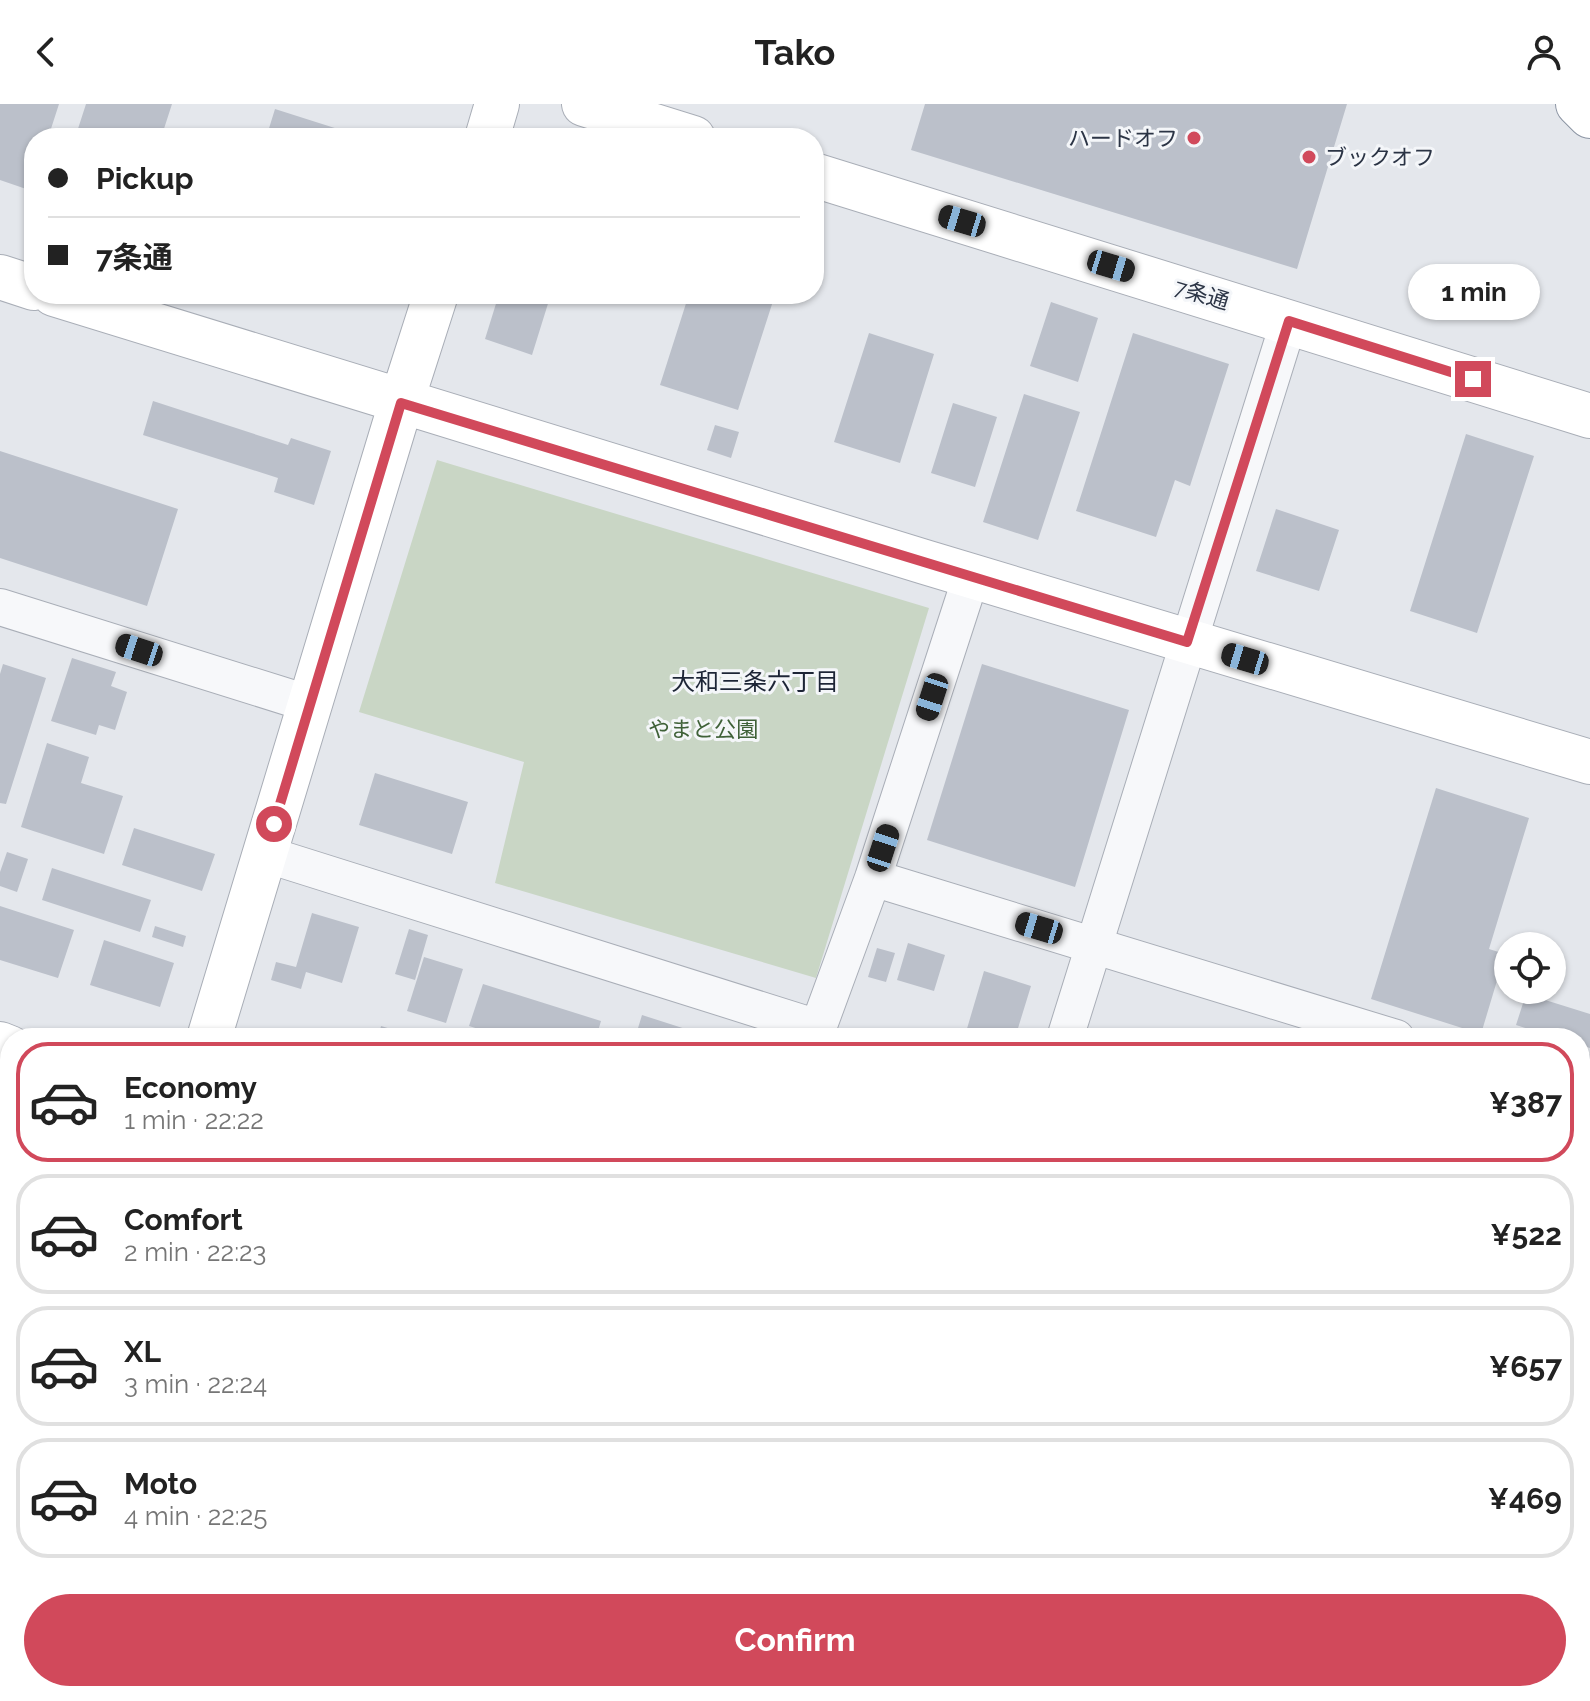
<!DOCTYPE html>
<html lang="en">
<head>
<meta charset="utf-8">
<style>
	:root { --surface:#fff; --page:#f6f6f6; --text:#222; --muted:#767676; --line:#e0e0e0; --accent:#d1495b }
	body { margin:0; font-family:Raleway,"Noto Sans JP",sans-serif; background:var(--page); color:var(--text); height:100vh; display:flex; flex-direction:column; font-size:30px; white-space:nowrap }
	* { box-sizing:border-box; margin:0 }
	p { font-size:26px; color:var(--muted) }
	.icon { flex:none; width:44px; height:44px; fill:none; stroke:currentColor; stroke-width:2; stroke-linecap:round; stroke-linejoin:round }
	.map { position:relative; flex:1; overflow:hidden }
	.details { position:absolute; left:0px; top:924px; width:1590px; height:674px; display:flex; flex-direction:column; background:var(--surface); border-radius:32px 32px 0 0; box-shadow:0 2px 6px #0004 }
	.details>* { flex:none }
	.top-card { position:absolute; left:24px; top:24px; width:800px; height:176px; border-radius:32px; box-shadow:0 2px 6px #0004; display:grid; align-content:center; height:176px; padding:0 24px; background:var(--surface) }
	.buttons { position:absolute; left:1494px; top:828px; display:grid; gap:16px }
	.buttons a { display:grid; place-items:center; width:72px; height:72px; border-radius:50%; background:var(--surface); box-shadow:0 2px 6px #0004; font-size:40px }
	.end { position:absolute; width:36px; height:36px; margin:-18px; border:10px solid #d1495b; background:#fff; box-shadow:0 0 0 4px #fff }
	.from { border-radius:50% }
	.bubble { position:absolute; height:56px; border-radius:28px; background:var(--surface); box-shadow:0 2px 6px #0004; font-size:26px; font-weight:700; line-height:56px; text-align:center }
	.car { position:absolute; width:24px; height:48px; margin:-24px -12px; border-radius:10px; box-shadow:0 0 6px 2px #0007; background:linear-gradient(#222 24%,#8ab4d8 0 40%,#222 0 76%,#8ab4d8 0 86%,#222 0) }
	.top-card b { display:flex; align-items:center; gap:28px; height:76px; font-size:30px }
	.top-card b+b { border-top:2px solid var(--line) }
	.top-card i { width:20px; height:20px; background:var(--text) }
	ul { padding:14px 0 0; list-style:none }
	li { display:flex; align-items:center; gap:24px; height:120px; margin:0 16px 12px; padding:0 8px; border:4px solid var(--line); border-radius:32px }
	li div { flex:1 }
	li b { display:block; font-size:30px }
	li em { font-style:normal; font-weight:700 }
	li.selected { border-color:var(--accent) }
	li>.icon { width:72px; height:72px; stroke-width:1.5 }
	.button { display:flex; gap:16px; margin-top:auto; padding:16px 24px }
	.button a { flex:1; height:92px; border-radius:48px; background:var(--accent); color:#fff; font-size:32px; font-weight:700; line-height:92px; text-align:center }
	header { display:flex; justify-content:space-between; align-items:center; height:104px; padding:0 24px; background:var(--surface); font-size:36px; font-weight:700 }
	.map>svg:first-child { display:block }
	.green { fill:#c9d6c5 }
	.building { fill:#bbc0ca }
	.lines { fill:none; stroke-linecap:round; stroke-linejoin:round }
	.street-casing { stroke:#a9aeb7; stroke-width:38 }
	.secondary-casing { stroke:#a9aeb7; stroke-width:46 }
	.highway-casing { stroke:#8b94a3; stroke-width:46 }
	.street { stroke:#f7f8fa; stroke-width:36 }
	.secondary { stroke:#fff; stroke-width:44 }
	.highway { stroke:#fff; stroke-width:44 }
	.route { stroke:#d1495b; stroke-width:10 }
	.poi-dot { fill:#d1495b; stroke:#f4f6f9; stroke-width:3 }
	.labels { text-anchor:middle; stroke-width:6; stroke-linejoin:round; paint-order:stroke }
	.poi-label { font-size:22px; fill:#2b3445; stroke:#f4f6f9; text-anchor:end }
	.street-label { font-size:22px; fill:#2b3445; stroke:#f4f6f9 }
	.park-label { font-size:22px; fill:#3f6138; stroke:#f4f6f9 }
	.neighbourhood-label { font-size:24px; fill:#1d2536; stroke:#f4f6f9 }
</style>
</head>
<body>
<header><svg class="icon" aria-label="back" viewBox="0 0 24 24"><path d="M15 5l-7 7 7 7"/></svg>Tako<svg class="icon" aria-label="person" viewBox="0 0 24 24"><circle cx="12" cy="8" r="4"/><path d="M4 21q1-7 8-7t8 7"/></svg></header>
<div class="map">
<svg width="1590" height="1597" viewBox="0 0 1590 1597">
	<rect width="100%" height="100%" fill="#e4e7ec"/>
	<path class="green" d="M 437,356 L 929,504 L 816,874 L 495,779 L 524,658 L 359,608 Z"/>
	<path class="building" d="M 0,0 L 59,0 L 48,34 L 34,34 L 34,79 L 32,87 L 0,76 Z
		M 86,0 L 172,0 L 161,34 L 75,34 Z
		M 925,0 L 1347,0 L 1297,165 L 911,46 Z
		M 275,5 L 363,33 L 363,34 L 266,34 Z
		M 499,190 L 551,190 L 532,251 L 485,235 Z
		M 689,190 L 762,190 L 774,194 L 738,306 L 660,281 Z
		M 1051,198 L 1098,214 L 1078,278 L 1030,262 Z
		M 869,229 L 934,250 L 900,359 L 834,338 Z
		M 1133,229 L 1229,260 L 1190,382 L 1175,376 L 1156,433 L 1076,407 Z
		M 1024,290 L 1080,308 L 1038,436 L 983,418 Z
		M 153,297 L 288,341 L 291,334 L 331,347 L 314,401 L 274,388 L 278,374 L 143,331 Z
		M 953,299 L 997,313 L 975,383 L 931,369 Z
		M 715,321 L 739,328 L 731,354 L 707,346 Z
		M 1466,330 L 1534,352 L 1477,529 L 1410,507 Z
		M 0,347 L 178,405 L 147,502 L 0,454 Z
		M 1276,405 L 1339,426 L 1319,487 L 1256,467 Z
		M 72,554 L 116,568 L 111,582 L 127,588 L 115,626 L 99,621 L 96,631 L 51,617 Z
		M 3,560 L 46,574 L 6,700 L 0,699 L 0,570 Z
		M 982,560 L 1129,606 L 1075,783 L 927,736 Z
		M 47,639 L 89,653 L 81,679 L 123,692 L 104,750 L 21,723 Z
		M 375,669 L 468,698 L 452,750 L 359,721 Z
		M 1436,684 L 1529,714 L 1489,845 L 1505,850 L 1481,930 L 1371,895 Z
		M 134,724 L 215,750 L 202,787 L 122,761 Z
		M 7,748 L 28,755 L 17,788 L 0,782 L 0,768 Z
		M 52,764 L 151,796 L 140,828 L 42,796 Z
		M 0,802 L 74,826 L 58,874 L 0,856 Z
		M 312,809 L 359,823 L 342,879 L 306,868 L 301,885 L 271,876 L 276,858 L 296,863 Z
		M 155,822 L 186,832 L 183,843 L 152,833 Z
		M 409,825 L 428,831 L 415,876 L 395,870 Z
		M 104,836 L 174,859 L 160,903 L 90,881 Z
		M 908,839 L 945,851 L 934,887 L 897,876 Z
		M 877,844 L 895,849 L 886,878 L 868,873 Z
		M 424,853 L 463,865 L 446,919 L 407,907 Z
		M 984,867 L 1031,882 L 1015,934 L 984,934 L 966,928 Z
		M 483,880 L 601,917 L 596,934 L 507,934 L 469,922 Z
		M 1526,890 L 1590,910 L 1590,944 L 1580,941 L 1580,934 L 1557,934 L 1516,921 Z
		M 642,911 L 695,928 L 693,934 L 635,934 Z
		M 381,922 L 417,933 L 417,934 L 378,934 Z
		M 1580,946 L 1590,950 L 1590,964 L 1580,961 Z
		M 1589,1029 L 1590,1030 L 1590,1060 L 1581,1057 Z
		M 7,1037 L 10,1038 L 10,1109 L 0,1106 L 0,1059 Z
		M 1583,1066 L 1590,1068 L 1590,1197 L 1580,1193 L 1580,1075 Z
		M 0,1149 L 10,1152 L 10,1182 L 0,1179 Z
		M 9,1227 L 10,1227 L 10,1253 L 2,1250 Z
		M 0,1337 L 10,1340 L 10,1401 L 0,1398 Z
		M 1580,1482 L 1590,1486 L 1590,1499 L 1580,1495 Z
		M 124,1588 L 167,1588 L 164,1597 L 122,1597 Z
		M 288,1588 L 343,1588 L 340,1597 L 285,1597 Z
		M 630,1588 L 669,1588 L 666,1597 L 647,1597 L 629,1592 Z
		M 1163,1588 L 1171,1588 L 1189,1594 L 1188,1597 L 1160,1597 Z
		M 1208,1588 L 1252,1588 L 1249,1597 L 1206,1597 Z
		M 1307,1588 L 1352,1588 L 1349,1597 L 1304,1597 Z
		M 1406,1588 L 1455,1588 L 1452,1597 L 1404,1597 Z
		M 1544,1588 L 1571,1588 L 1568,1597 L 1559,1597 L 1543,1592 Z"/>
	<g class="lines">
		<g class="street-casing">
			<path id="street" d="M 0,503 L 310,600
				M 265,750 L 818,924 L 873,774 L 971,473
				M 873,774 L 1396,934
				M 1065,934 L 1289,217
				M 1580,991 L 1590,994
				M 0,1276 L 10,1279
				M 1017,1588 L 1046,1597
				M 860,1597 L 863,1588"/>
		</g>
		<g class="secondary-casing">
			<path id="secondary" d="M 584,0 L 693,34
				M 487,34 L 497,0
				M 814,71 L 1590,312
				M 0,173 L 34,184
				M 54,190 C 565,350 1077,505 1590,658
				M 209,934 L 401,299 L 436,190
				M 0,940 L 10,944
				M 1580,1430 L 1590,1433
				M 1,1597 L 10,1569"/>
		</g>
		<g class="highway-casing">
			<path id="highway" d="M 1578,0 L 1590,12"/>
		</g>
		<use href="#street" class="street"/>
		<use href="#secondary" class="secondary"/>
		<use href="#highway" class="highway"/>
	</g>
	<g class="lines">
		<path class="route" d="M 274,720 L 401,299 L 1187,538 L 1289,217 L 1473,275"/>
	</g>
	<g class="poi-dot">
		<circle cx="1194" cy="34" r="8"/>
		<circle cx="1309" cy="53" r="8"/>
	</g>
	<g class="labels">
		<g class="poi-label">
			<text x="1178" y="42">ハードオフ</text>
			<text x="1325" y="61" text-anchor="start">ブックオフ</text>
		</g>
		<g class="street-label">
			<text transform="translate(1202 190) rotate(17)" y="8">7条通</text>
		</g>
		<g class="park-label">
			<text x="703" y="633">やまと公園</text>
		</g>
		<g class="neighbourhood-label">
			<text x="755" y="586">大和三条六丁目</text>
		</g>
	</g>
</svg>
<div class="buttons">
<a><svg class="icon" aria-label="locate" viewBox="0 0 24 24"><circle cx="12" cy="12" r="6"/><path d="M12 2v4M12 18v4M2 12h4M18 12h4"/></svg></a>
</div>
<i class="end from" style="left:274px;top:720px"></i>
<i class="end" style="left:1473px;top:275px"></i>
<div class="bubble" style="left:1408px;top:160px;width:132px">1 min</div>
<i class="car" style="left:962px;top:117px;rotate:287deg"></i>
<i class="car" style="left:1111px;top:162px;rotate:107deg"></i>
<i class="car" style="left:139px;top:546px;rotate:288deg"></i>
<i class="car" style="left:1245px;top:555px;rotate:287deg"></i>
<i class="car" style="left:932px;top:593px;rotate:198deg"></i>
<i class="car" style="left:883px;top:744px;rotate:18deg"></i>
<i class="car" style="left:1039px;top:824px;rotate:287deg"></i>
<div class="top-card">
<b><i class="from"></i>Pickup</b>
<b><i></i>7条通</b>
</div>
<section class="details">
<ul>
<li class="selected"><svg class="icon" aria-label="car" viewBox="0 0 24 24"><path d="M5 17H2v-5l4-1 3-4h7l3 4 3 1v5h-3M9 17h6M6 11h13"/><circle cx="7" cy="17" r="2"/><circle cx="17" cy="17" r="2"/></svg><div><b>Economy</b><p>1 min · 22:22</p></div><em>¥387</em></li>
<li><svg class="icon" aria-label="car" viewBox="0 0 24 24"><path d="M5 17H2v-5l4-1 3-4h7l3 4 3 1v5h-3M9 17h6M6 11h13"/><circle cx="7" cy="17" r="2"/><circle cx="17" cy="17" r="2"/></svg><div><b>Comfort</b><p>2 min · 22:23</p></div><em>¥522</em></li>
<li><svg class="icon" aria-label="car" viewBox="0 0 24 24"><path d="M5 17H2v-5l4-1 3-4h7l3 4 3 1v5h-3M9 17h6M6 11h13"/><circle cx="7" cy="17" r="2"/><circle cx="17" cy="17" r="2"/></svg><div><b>XL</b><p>3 min · 22:24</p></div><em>¥657</em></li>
<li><svg class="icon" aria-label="car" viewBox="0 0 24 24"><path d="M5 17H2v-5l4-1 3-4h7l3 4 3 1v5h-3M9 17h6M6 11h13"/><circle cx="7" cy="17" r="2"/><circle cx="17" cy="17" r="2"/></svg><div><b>Moto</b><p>4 min · 22:25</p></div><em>¥469</em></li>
</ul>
<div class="button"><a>Confirm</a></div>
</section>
</div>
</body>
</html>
